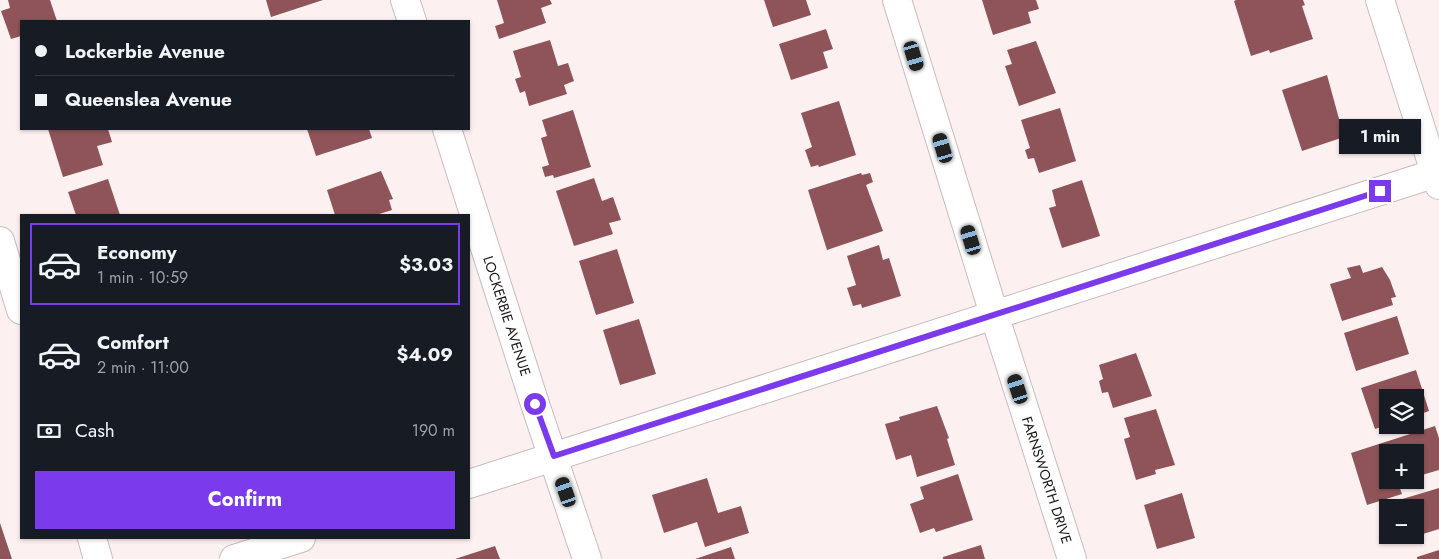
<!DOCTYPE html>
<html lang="en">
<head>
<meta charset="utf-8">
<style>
	:root { --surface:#171b24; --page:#242831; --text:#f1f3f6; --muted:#9ea1a6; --line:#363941; --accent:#7c3aed }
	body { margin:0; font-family:Jost,sans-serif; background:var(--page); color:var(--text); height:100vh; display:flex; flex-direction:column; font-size:19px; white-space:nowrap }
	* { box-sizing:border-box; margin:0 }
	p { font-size:16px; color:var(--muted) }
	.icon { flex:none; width:28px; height:28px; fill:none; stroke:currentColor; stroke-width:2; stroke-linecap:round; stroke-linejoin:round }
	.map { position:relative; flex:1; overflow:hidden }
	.drawer { position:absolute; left:20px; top:214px; width:450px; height:325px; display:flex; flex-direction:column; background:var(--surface); border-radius:0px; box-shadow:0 1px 4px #0004 }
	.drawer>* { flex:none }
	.guide { position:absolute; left:20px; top:20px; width:450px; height:110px; border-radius:0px; box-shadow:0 1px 4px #0004; display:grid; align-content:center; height:110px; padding:0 15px; background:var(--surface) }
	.tools { position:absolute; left:1379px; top:389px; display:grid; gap:10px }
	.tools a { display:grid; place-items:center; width:45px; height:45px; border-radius:0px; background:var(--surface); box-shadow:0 1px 4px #0004; font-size:25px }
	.end { position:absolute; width:22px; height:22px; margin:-11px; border:6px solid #7c3aed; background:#fff; box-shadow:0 0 0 2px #fff }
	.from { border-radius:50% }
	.bubble { position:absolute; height:35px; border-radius:0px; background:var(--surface); box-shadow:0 1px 4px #0004; font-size:16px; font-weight:700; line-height:35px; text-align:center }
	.car { position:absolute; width:15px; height:30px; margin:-15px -8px; border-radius:6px; box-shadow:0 0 4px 1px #0007; background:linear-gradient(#222 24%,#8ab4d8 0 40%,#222 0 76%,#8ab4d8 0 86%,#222 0) }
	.guide b { display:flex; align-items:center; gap:18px; height:48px; font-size:19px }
	.guide b+b { border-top:1px solid var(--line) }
	.guide i { width:12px; height:12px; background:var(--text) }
	ul { padding:9px 0 0; list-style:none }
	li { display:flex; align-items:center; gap:15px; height:82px; margin:0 10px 8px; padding:0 5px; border:2px solid transparent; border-radius:0px }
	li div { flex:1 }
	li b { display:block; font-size:19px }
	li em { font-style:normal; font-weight:700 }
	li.current { border-color:var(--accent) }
	li>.icon { width:45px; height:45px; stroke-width:1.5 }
	.pay { display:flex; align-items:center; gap:12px; height:55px; padding:0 15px; font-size:19px }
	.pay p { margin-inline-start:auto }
	.cta { display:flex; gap:10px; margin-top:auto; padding:10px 15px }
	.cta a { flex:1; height:58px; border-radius:0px; background:var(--accent); color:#fff; font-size:20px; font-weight:700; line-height:58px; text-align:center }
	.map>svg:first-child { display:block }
	.building { fill:#8e5459 }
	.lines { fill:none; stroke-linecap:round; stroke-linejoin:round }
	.minor-casing { stroke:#c8bbbb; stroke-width:30 }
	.minor { stroke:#fff; stroke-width:28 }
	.route { stroke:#7c3aed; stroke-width:6 }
	.labels { text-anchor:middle; stroke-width:5; stroke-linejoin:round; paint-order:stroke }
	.street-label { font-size:14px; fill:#1e1a1a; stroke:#fff }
</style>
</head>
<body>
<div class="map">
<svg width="1439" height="559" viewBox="0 0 1439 559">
	<rect width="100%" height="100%" fill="#fdf0f0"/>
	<path class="building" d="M 8,0 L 50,0 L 57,21 L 21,21 L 21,36 L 11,39 L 1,11 L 10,8 Z
		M 266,0 L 323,0 L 271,17 Z
		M 497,0 L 550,0 L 552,4 L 541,8 L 546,23 L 499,39 L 495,26 L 504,23 Z
		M 764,0 L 806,0 L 811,15 L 773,27 Z
		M 982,0 L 1036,0 L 1039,9 L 1028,12 L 1031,23 L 993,35 Z
		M 1236,0 L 1303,0 L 1305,5 L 1302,6 L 1313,39 L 1270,53 L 1269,50 L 1251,56 L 1234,1 Z
		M 826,29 L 833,49 L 823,52 L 828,68 L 791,80 L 779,44 Z
		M 550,40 L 558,66 L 568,63 L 574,81 L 564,85 L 567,94 L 529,106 L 525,91 L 520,93 L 515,79 L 521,77 L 513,51 Z
		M 1036,41 L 1056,93 L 1019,106 L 1005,66 L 1012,64 L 1007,50 Z
		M 1327,75 L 1344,137 L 1302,151 L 1282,90 Z
		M 839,101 L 856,155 L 819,167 L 818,165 L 811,167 L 805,150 L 812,147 L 801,113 Z
		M 1060,108 L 1076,161 L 1039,173 L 1034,158 L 1028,159 L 1025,150 L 1030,148 L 1021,120 Z
		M 573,110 L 591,167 L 554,178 L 553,175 L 545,177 L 542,167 L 549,165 L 541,138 L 547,136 L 542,120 Z
		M 48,129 L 108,129 L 112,142 L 97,146 L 103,165 L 63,177 Z
		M 307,129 L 369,129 L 372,138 L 316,156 Z
		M 381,171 L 393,199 L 389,200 L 392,210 L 376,215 L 335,215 L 327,190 Z
		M 861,173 L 862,175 L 870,173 L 873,182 L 866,185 L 883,231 L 827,250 L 808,190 Z
		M 594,178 L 602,201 L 613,197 L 621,220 L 609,223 L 613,234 L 574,246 L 556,191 Z
		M 108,179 L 120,215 L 76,215 L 68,192 Z
		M 1082,180 L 1100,236 L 1062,248 L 1049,208 L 1056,206 L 1052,190 Z
		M 879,245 L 883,260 L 889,258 L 901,296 L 862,308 L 861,304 L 853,306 L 847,288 L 856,285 L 847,256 Z
		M 617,249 L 634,303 L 596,315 L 579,261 Z
		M 1360,265 L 1363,273 L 1382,267 L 1390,280 L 1396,297 L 1391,298 L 1393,305 L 1342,321 L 1330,284 L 1351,278 L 1347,268 Z
		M 1397,316 L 1409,354 L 1356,371 L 1344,333 Z
		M 639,319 L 656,374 L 620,385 L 603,330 Z
		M 1136,353 L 1152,396 L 1113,408 L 1108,392 L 1102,393 L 1099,381 L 1103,379 L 1099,365 Z
		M 1416,370 L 1429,411 L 1415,416 L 1415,398 L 1388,398 L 1388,425 L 1375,429 L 1361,388 Z
		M 937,406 L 949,438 L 947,439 L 955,465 L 917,477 L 911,455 L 896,460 L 885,424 L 900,420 L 899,417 Z
		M 1156,409 L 1175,465 L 1155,470 L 1156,474 L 1136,480 L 1124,439 L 1130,437 L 1124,418 Z
		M 1435,426 L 1439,438 L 1439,470 L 1415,477 L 1415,452 L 1388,452 L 1388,480 L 1405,480 L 1398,483 L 1402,494 L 1367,505 L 1351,453 Z
		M 958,474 L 973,520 L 936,532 L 934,528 L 920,533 L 910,504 L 924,499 L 920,487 Z
		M 707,478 L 718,513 L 741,506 L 749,533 L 705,547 L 697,522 L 664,533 L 652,495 Z
		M 1439,488 L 1439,529 L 1410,538 L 1410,535 L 1415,535 L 1415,508 L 1401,508 L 1399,500 Z
		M 1182,493 L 1195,538 L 1157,549 L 1144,505 Z
		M 0,523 L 12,559 L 0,559 Z
		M 981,545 L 985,559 L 943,559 L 943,557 Z
		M 495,546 L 500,559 L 455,559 Z
		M 731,547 L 735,559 L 695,559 Z
		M 1439,550 L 1439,559 L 1417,559 L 1417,557 Z"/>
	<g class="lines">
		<g class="minor-casing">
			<path id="minor" d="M 405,0 L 412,21
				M 897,0 L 994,314 L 1072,559
				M 1380,0 L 1439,185
				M 447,129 L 535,404 L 587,559
				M 0,241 L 21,310
				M 469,484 L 1439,172
				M 92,538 L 98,559
				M 234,559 L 301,538"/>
		</g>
		<use href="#minor" class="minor"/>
	</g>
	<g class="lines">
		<path class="route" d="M 535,404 L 554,456 L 1380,191"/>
	</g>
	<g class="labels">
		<g class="street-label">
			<text transform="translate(507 316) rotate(72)" y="5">LOCKERBIE AVENUE</text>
			<text transform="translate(1047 480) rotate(72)" y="5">FARNSWORTH DRIVE</text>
		</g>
	</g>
</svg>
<div class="tools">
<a><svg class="icon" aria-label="layers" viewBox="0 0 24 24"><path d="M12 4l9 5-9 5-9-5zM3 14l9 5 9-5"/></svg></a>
<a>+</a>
<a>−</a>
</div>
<i class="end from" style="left:535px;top:404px"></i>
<i class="end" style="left:1380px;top:191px"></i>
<div class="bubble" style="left:1339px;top:119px;width:82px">1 min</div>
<i class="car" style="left:914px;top:56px;rotate:163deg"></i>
<i class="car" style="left:943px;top:148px;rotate:343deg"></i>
<i class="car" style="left:971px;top:240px;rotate:343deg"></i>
<i class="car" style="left:1018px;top:389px;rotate:342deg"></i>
<i class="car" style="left:566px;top:492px;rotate:341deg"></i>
<div class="guide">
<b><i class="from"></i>Lockerbie Avenue</b>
<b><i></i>Queenslea Avenue</b>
</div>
<section class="drawer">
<ul>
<li class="current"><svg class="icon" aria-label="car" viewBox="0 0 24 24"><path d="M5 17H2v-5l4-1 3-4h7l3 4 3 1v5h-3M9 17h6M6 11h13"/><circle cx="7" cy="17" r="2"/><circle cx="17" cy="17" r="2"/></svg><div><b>Economy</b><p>1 min · 10:59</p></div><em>$3.03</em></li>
<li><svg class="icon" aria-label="car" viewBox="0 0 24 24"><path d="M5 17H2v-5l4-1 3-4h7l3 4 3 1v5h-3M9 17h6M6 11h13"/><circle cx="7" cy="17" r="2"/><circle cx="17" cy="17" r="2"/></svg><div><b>Comfort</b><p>2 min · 11:00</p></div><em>$4.09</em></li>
</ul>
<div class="pay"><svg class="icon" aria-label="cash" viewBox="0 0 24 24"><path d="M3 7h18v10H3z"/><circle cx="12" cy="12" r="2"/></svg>Cash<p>190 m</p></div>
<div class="cta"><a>Confirm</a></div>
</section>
</div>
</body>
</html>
